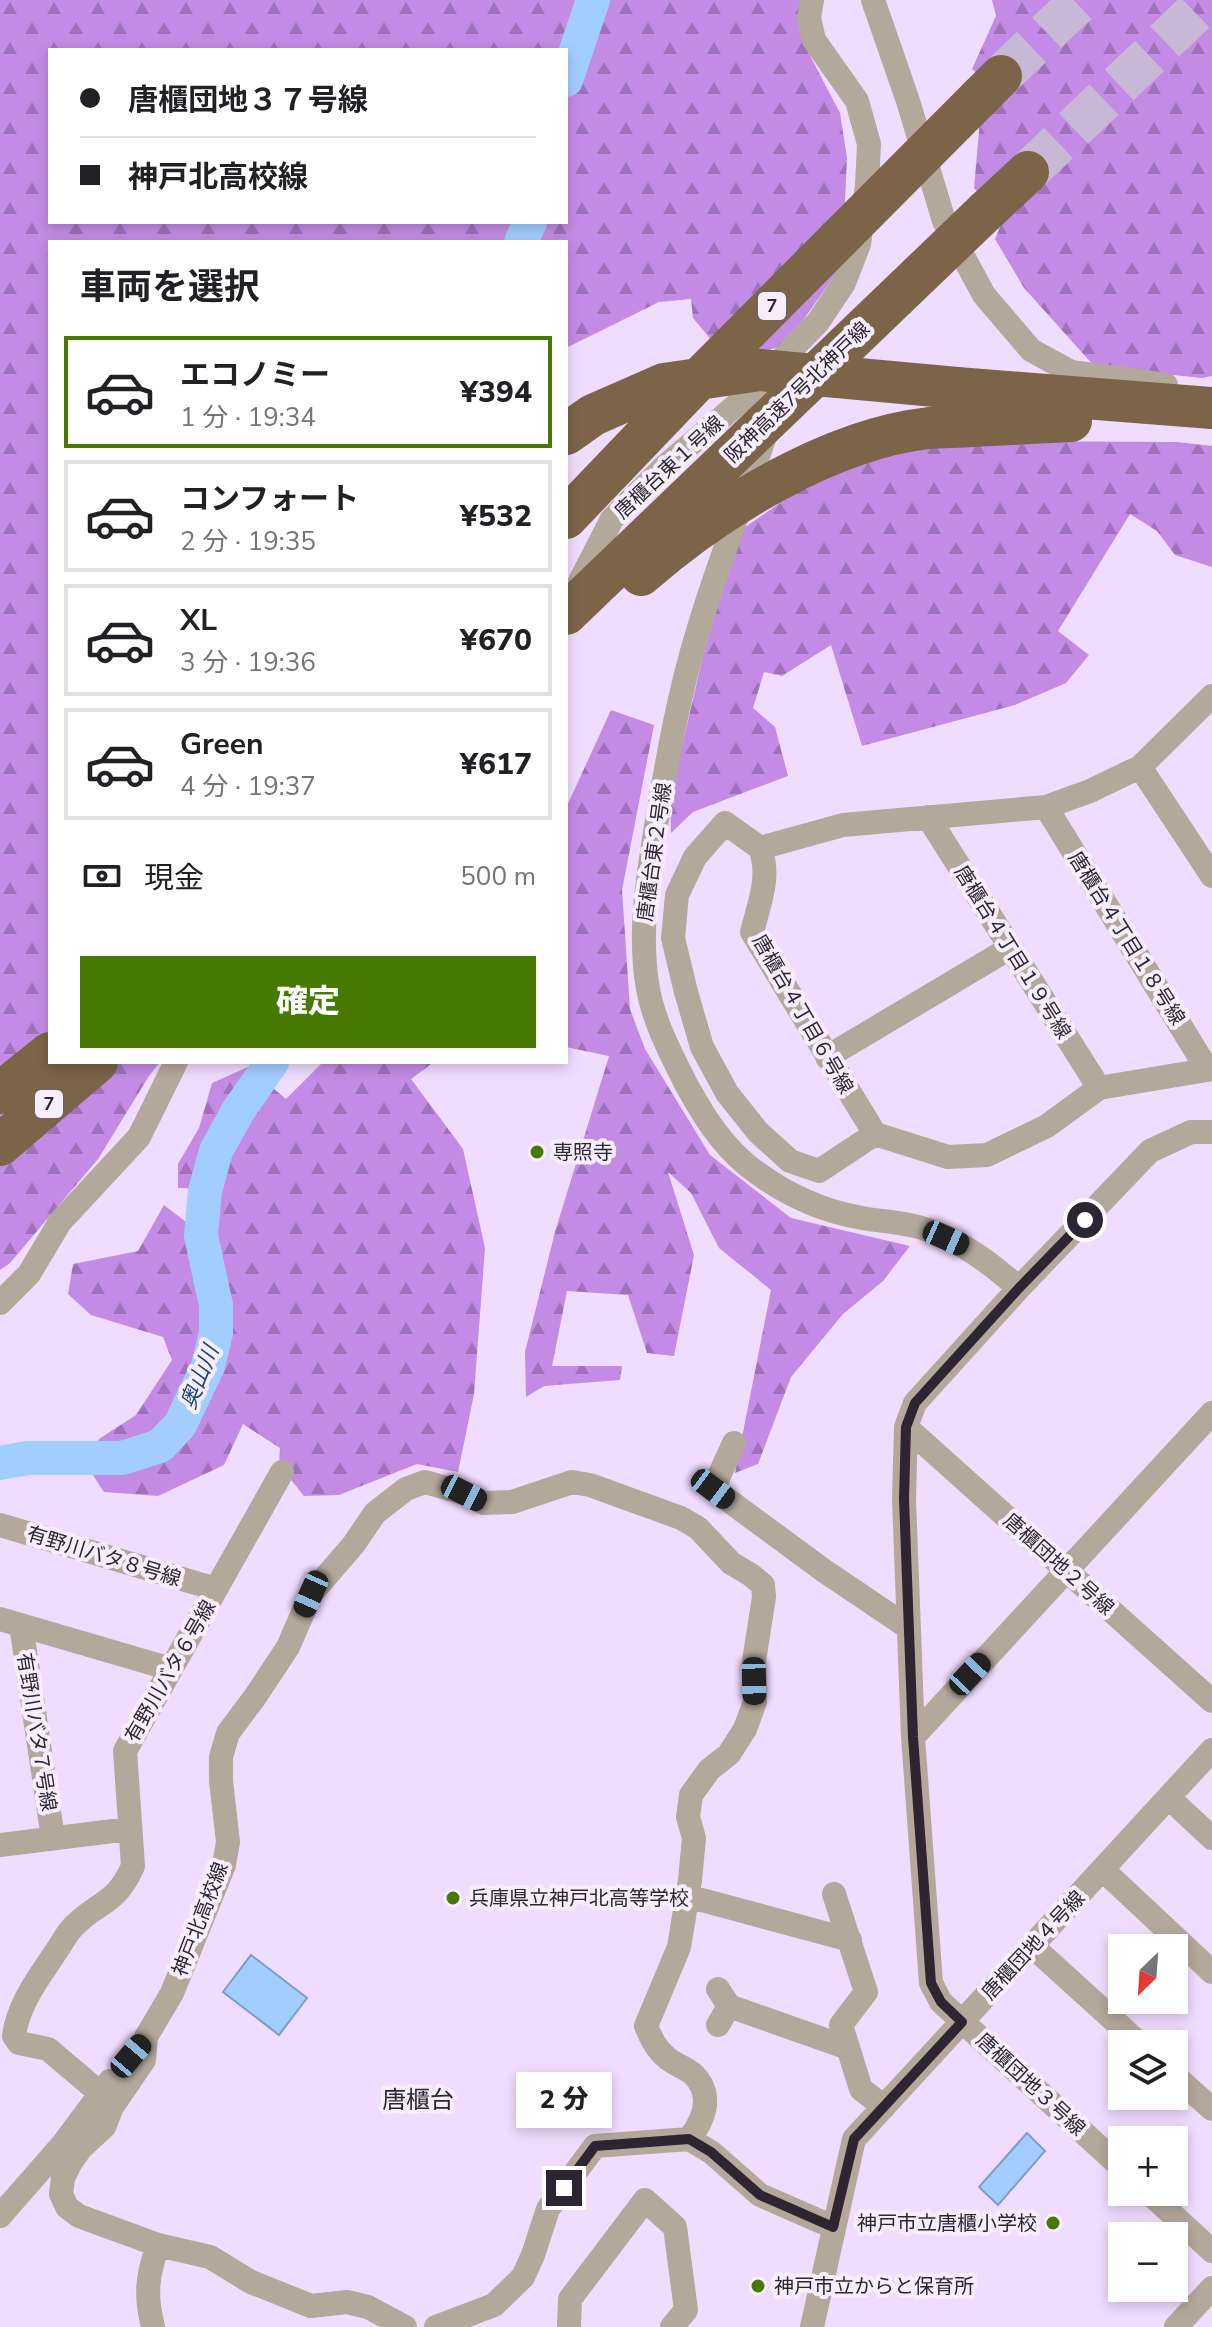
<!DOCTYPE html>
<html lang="ja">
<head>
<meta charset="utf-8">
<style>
	:root { --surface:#fff; --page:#f6f6f6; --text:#202124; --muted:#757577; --line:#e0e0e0; --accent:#477800 }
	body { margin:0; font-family:"Nunito Sans","Noto Sans JP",sans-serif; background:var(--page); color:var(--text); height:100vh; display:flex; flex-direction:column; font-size:30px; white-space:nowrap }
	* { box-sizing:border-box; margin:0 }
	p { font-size:26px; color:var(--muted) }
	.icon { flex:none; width:44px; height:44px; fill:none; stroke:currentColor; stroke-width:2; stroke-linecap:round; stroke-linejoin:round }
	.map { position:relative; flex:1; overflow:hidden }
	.side { position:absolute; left:48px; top:240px; width:520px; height:824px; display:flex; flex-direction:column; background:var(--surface); border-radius:0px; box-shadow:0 4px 12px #0003 }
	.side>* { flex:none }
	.hud { position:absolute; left:48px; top:48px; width:520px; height:176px; border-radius:0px; box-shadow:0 4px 12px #0003; display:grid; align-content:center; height:176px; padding:0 32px; background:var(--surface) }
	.needle { width:52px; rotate:205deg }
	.controls { position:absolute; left:1108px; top:1934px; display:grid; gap:16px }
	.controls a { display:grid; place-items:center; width:80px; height:80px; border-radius:0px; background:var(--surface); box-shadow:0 4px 12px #0003; font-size:40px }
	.end { position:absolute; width:36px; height:36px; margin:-18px; border:10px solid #2d2632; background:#fff; box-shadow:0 0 0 4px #fff }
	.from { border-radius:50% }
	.bubble { position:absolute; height:56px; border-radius:0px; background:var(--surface); box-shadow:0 4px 12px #0003; font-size:26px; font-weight:800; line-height:56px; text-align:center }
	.car { position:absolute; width:24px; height:48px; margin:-24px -12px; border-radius:10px; box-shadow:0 0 6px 2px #0007; background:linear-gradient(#222 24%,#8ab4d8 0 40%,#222 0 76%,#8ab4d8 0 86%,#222 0) }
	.hud b { display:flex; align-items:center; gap:28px; height:76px; font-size:30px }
	.hud b+b { border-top:2px solid var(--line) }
	.hud i { width:20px; height:20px; background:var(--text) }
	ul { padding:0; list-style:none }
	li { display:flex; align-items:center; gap:24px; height:112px; margin:0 16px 12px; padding:0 16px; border:4px solid var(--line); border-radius:0px }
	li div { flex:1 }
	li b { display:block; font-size:30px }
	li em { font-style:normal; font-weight:800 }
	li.selected { border-color:var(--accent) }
	li>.icon { width:72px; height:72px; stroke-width:1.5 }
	h2 { padding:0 32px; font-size:36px; line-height:96px }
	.pay { display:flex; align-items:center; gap:20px; height:88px; padding:0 32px; font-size:30px }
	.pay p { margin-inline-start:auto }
	.cta { display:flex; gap:16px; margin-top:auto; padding:16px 32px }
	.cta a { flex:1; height:92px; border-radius:0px; background:var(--accent); color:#fff; font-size:32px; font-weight:800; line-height:92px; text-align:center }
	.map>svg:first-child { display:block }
	.forest { fill:url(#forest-firs); fill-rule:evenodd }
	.water { fill:#a2ceff; stroke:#7f9cc2; stroke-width:2 }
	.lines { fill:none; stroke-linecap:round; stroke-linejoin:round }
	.river { stroke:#a2ceff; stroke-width:34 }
	.highway-tunnel { stroke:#c9b8d5; stroke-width:42; stroke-dasharray:42 21; stroke-linecap:butt }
	.street { stroke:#b4a89b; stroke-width:24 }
	.highway { stroke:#7b6447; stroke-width:42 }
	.highway-bridge { stroke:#7b6447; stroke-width:42 }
	.route { stroke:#2d2632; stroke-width:10 }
	.poi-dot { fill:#477800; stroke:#f6eefc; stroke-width:3 }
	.labels { text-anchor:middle; stroke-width:8; stroke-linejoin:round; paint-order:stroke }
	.shield { fill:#f6eefc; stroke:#69626f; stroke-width:2 }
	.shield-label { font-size:18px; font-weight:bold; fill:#2d2632 }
	.street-label { font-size:20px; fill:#2d2632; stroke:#f6eefc }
	.poi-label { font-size:20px; fill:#2d2632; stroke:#f6eefc; text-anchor:start }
	.water-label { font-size:22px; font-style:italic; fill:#14477a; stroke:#f6eefc }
	.quarter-label { font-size:24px; fill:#2d2632; stroke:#f6eefc }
</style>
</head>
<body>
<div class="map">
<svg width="1212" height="2327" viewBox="0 0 1212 2327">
	<defs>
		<pattern id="forest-firs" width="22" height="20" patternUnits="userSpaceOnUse" patternTransform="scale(2)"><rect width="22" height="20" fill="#c38be5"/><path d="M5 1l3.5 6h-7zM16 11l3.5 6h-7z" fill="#9f71ba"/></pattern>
	</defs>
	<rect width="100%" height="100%" fill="#f0dcfe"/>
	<path class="forest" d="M 0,0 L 802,0 L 805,46 L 840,113 L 847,158 L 842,265 L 785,346 L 727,359 L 693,318 L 691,299 L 659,302 L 566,348 L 566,242 L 50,242 L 50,1062 L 160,1062 L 149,1076 L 98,1159 L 10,1263 L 0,1270 ZM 50,50 L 566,50 L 566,222 L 50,222 Z
		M 992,0 L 1212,0 L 1212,376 L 1202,378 L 1095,367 L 1024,288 L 995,239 L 1003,220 L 974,188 L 980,120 L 1004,98 L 972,69 L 996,16 Z
		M 983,441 L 1177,442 L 1212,446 L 1212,567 L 1175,555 L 1157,531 L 1130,514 L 1058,631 L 1089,655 L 1066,683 L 1015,705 L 862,746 L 831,645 L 782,676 L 764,672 L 753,708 L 775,727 L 788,776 L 693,812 L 671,833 L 670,798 L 703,656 L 738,532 L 793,494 L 902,445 Z
		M 611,710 L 654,725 L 622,890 L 630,1009 L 645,1049 L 710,1155 L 791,1218 L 910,1246 L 883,1281 L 843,1314 L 791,1377 L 758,1464 L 735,1473 L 771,1290 L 719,1248 L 691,1193 L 668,1172 L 694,1255 L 674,1356 L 647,1353 L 628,1295 L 567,1291 L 552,1366 L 622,1366 L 620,1380 L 544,1386 L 526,1397 L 525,1352 L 555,1232 L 609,1056 L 566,1047 L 566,808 Z
		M 323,1062 L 434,1062 L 411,1079 L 463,1149 L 485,1248 L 474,1394 L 458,1472 L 417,1464 L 339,1495 L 304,1496 L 279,1465 L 280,1448 L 243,1424 L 224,1465 L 158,1496 L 104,1492 L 87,1466 L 99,1439 L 136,1415 L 172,1360 L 163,1337 L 91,1315 L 68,1294 L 73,1264 L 138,1251 L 164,1205 L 186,1222 L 218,1217 L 213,1189 L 178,1188 L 178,1164 L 199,1128 L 212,1083 L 248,1067 L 286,1099 Z"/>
	<path class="water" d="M 251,1955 L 307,1998 L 279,2035 L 223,1992 Z
		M 1027,2133 L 1045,2151 L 998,2205 L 979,2187 Z"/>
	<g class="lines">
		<path class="river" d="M 566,80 L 593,0
			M 521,242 L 530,222
			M 0,1463 L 28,1458 L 122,1458 L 160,1446 L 180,1425 L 208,1366 L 216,1333 L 216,1305 L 201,1236 L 205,1191 L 216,1151 L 238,1111 L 272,1062"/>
		<path class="highway-tunnel" d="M 1001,76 L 1081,0
			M 1028,172 L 1208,0"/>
		<path class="street" d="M 873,0 L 908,101 L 944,221 L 984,295 L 1031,350 L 1071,372 L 1166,385
			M 767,430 C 745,497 718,563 698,631 C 679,693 668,756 657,820 C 648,877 638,931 648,989 C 654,1022 671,1054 686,1084 C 703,1115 720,1143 748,1166 C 781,1192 820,1211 862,1218 C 884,1222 907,1222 928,1230 C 963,1242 991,1264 1019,1288
			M 575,591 L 612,519 L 664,467 L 741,401 L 818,322 L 844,283 L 859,244 L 867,185 L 869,144 L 857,101 L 814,40 L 809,18 L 812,0
			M 1212,696 L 1140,767 L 1090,791 L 1046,807 L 843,825 L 760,848 C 771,876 759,904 752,932 L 875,1134 L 948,1157 L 987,1155 L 1047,1126 L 1099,1088 L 1212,1069
			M 1140,767 L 1212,876
			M 1046,807 L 1207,1069
			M 928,817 L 1099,1088
			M 760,848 L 725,823 L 695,857 L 677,895 L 673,938 L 686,992 L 702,1047 L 727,1093 L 758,1132 L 790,1161 L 819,1171 L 875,1134
			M 827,1057 L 1010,948
			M 0,1303 L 29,1274 L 60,1222 L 139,1137 L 176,1062
			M 906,1427 L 1212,1701
			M 734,1443 L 713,1489 L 823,1570 L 909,1628
			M 0,1525 L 216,1589 L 282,1472
			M 0,1619 L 171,1669
			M 21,1625 L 53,1838
			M 913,1737 L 1212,1413
			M 1169,1798 L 1212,1838
			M 0,1845 L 129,1829
			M 1103,1870 L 1212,1972
			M 834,1894 L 866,1992 L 841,2025 L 861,2089 L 884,2107
			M 687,1896 L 850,1940
			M 1032,1946 L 1140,2044
			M 718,1989 L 729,2006 L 718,2025
			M 729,2006 L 848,2048
			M 1174,2075 L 1212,2109
			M 100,2093 L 48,2049 L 19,2043 L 14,2036 C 18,2004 38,1979 55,1953 C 61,1945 66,1934 73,1927 C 98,1901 116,1905 133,1866 L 125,1751 L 216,1589
			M 1122,2168 L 941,2002 L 931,1983 L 913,1737 L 904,1499 L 906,1427 L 915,1403 L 1019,1288 L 1150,1151 L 1191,1132 L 1212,1132
			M 1148,2192 L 1212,2251
			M 0,2216 L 63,2144 L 110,2081
			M 153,2327 C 145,2295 147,2276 158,2245
			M 405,2327 L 368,2307 L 347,2302 L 311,2306 L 251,2282 L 210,2257 L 158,2245 L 79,2216 L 67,2207 L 61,2194 L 63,2178 L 71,2162 L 81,2148 L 104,2127 L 112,2107 L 144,2060 L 146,2037 L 172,1993 L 224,1865 L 228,1842 L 221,1781 L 221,1757 L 228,1733 L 255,1697 L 288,1647 L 311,1594 L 354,1544 L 375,1513 L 406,1489 L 425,1482 L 464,1493 L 484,1503 L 512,1502 L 572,1482 L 590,1485 L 681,1518 L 698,1528 L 731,1563 L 751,1575 L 763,1585 L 764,1597 L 754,1661 L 755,1702 L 745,1729 L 729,1754 L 709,1770 L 691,1795 L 688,1817 L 694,1838 L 690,1880 L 679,1947 L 646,2026 C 651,2038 656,2049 667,2058 C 675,2065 687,2068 694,2075 C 714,2096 704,2120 689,2139 L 711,2152 L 760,2195 L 833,2227
			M 436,2327 L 494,2305 L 523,2277 L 533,2255 L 548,2209 L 595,2146 L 689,2139
			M 569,2327 L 570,2299 L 645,2200 L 675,2227 L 686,2310 L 672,2327
			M 812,2327 L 854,2139 L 1212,1750
			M 1176,2327 L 1212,2288"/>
		<path class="highway" d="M 980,97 L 1001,76
			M 985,212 L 1028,172
			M 957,388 L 1212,408
			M 972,426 L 1071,421
			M 0,1093 L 50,1053
			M 0,1145 L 97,1062"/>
		<path class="highway-bridge" d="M 566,434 L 593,415 L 664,384 L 760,370 L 957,388
			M 566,518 L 699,379 L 980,97
			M 641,575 C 715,510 829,439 929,428 C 943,427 958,427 972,426
			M 566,614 L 985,212"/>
	</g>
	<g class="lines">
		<path class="route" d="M 564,2188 L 595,2146 L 689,2139 L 711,2152 L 760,2195 L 833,2227 L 854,2139 L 962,2022 L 941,2002 L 931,1983 L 913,1737 L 904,1499 L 906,1427 L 915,1403 L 1019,1288 L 1085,1220"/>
	</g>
	<g class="poi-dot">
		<circle cx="537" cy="1152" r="8"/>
		<circle cx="453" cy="1898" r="8"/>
		<circle cx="1053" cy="2223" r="8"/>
		<circle cx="758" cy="2286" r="8"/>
	</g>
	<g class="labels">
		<g class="shield">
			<rect x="758" y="292" width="28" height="28" rx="6"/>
			<rect x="35" y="1090" width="28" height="28" rx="6"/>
		</g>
		<g class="shield-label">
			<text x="772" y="312">7</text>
			<text x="49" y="1110">7</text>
		</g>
		<g class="street-label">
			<text transform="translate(797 392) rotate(-44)" y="7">阪神高速7号北神戸線</text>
			<text transform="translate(669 467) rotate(-43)" y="7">唐櫃台東１号線</text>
			<text transform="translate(654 852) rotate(-82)" y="7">唐櫃台東２号線</text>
			<text transform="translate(1127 938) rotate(58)" y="7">唐櫃台４丁目１８号線</text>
			<text transform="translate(1013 952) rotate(58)" y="7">唐櫃台４丁目１９号線</text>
			<text transform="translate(803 1014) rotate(60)" y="7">唐櫃台４丁目６号線</text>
			<text transform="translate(104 1556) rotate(17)" y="7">有野川バタ８号線</text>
			<text transform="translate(1059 1564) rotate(42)" y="7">唐櫃団地２号線</text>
			<text transform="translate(170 1671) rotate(-60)" y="7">有野川バタ６号線</text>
			<text transform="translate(37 1732) rotate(81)" y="7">有野川バタ７号線</text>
			<text transform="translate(200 1919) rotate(-69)" y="7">神戸北高校線</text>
			<text transform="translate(1033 1945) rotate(-47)" y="7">唐櫃団地４号線</text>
			<text transform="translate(1031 2084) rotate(43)" y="7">唐櫃団地３号線</text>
		</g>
		<g class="poi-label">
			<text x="553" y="1159">専照寺</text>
			<text x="469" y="1905">兵庫県立神戸北高等学校</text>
			<text x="1037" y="2230" text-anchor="end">神戸市立唐櫃小学校</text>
			<text x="774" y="2293">神戸市立からと保育所</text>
		</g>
		<g class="water-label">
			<text transform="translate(199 1377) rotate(-68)" y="8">奥山川</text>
		</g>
		<g class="quarter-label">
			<text x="418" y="2108">唐櫃台</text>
		</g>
	</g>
</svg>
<div class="controls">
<a><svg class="needle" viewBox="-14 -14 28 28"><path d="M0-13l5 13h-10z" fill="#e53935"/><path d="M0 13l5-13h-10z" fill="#757577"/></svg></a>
<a><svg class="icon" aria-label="layers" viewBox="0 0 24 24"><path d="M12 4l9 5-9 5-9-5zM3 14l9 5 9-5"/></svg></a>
<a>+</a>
<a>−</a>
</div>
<i class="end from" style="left:1085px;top:1220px"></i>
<i class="end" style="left:564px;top:2188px"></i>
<div class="bubble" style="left:516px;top:2072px;width:96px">2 分</div>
<i class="car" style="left:946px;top:1238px;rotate:114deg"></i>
<i class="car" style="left:713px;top:1489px;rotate:127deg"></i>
<i class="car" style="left:464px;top:1493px;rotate:117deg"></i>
<i class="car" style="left:311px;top:1594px;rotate:204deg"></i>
<i class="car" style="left:970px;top:1674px;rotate:43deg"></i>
<i class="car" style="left:754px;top:1681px;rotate:179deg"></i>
<i class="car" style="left:131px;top:2056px;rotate:40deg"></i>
<div class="hud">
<b><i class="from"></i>唐櫃団地３７号線</b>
<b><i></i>神戸北高校線</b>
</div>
<section class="side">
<h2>車両を選択</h2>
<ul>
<li class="selected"><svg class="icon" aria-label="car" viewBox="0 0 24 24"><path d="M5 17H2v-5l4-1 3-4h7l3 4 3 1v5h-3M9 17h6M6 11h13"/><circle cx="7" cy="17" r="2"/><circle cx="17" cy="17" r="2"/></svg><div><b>エコノミー</b><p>1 分 · 19:34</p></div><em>¥394</em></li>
<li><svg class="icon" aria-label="car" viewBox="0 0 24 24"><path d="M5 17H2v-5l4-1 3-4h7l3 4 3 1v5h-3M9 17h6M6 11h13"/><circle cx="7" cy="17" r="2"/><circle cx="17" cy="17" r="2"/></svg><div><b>コンフォート</b><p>2 分 · 19:35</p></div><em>¥532</em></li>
<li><svg class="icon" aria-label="car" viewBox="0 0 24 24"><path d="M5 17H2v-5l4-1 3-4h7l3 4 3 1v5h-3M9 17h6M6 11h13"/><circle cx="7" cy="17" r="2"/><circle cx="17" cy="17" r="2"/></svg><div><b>XL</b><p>3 分 · 19:36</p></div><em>¥670</em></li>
<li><svg class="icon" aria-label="car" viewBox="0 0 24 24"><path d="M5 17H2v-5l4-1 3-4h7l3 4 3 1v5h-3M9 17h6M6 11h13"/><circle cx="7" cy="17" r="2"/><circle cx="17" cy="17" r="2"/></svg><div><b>Green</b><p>4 分 · 19:37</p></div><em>¥617</em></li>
</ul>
<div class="pay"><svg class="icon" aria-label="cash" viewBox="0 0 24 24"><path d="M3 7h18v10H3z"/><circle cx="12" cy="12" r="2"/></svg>現金<p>500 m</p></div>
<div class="cta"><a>確定</a></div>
</section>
</div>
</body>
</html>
